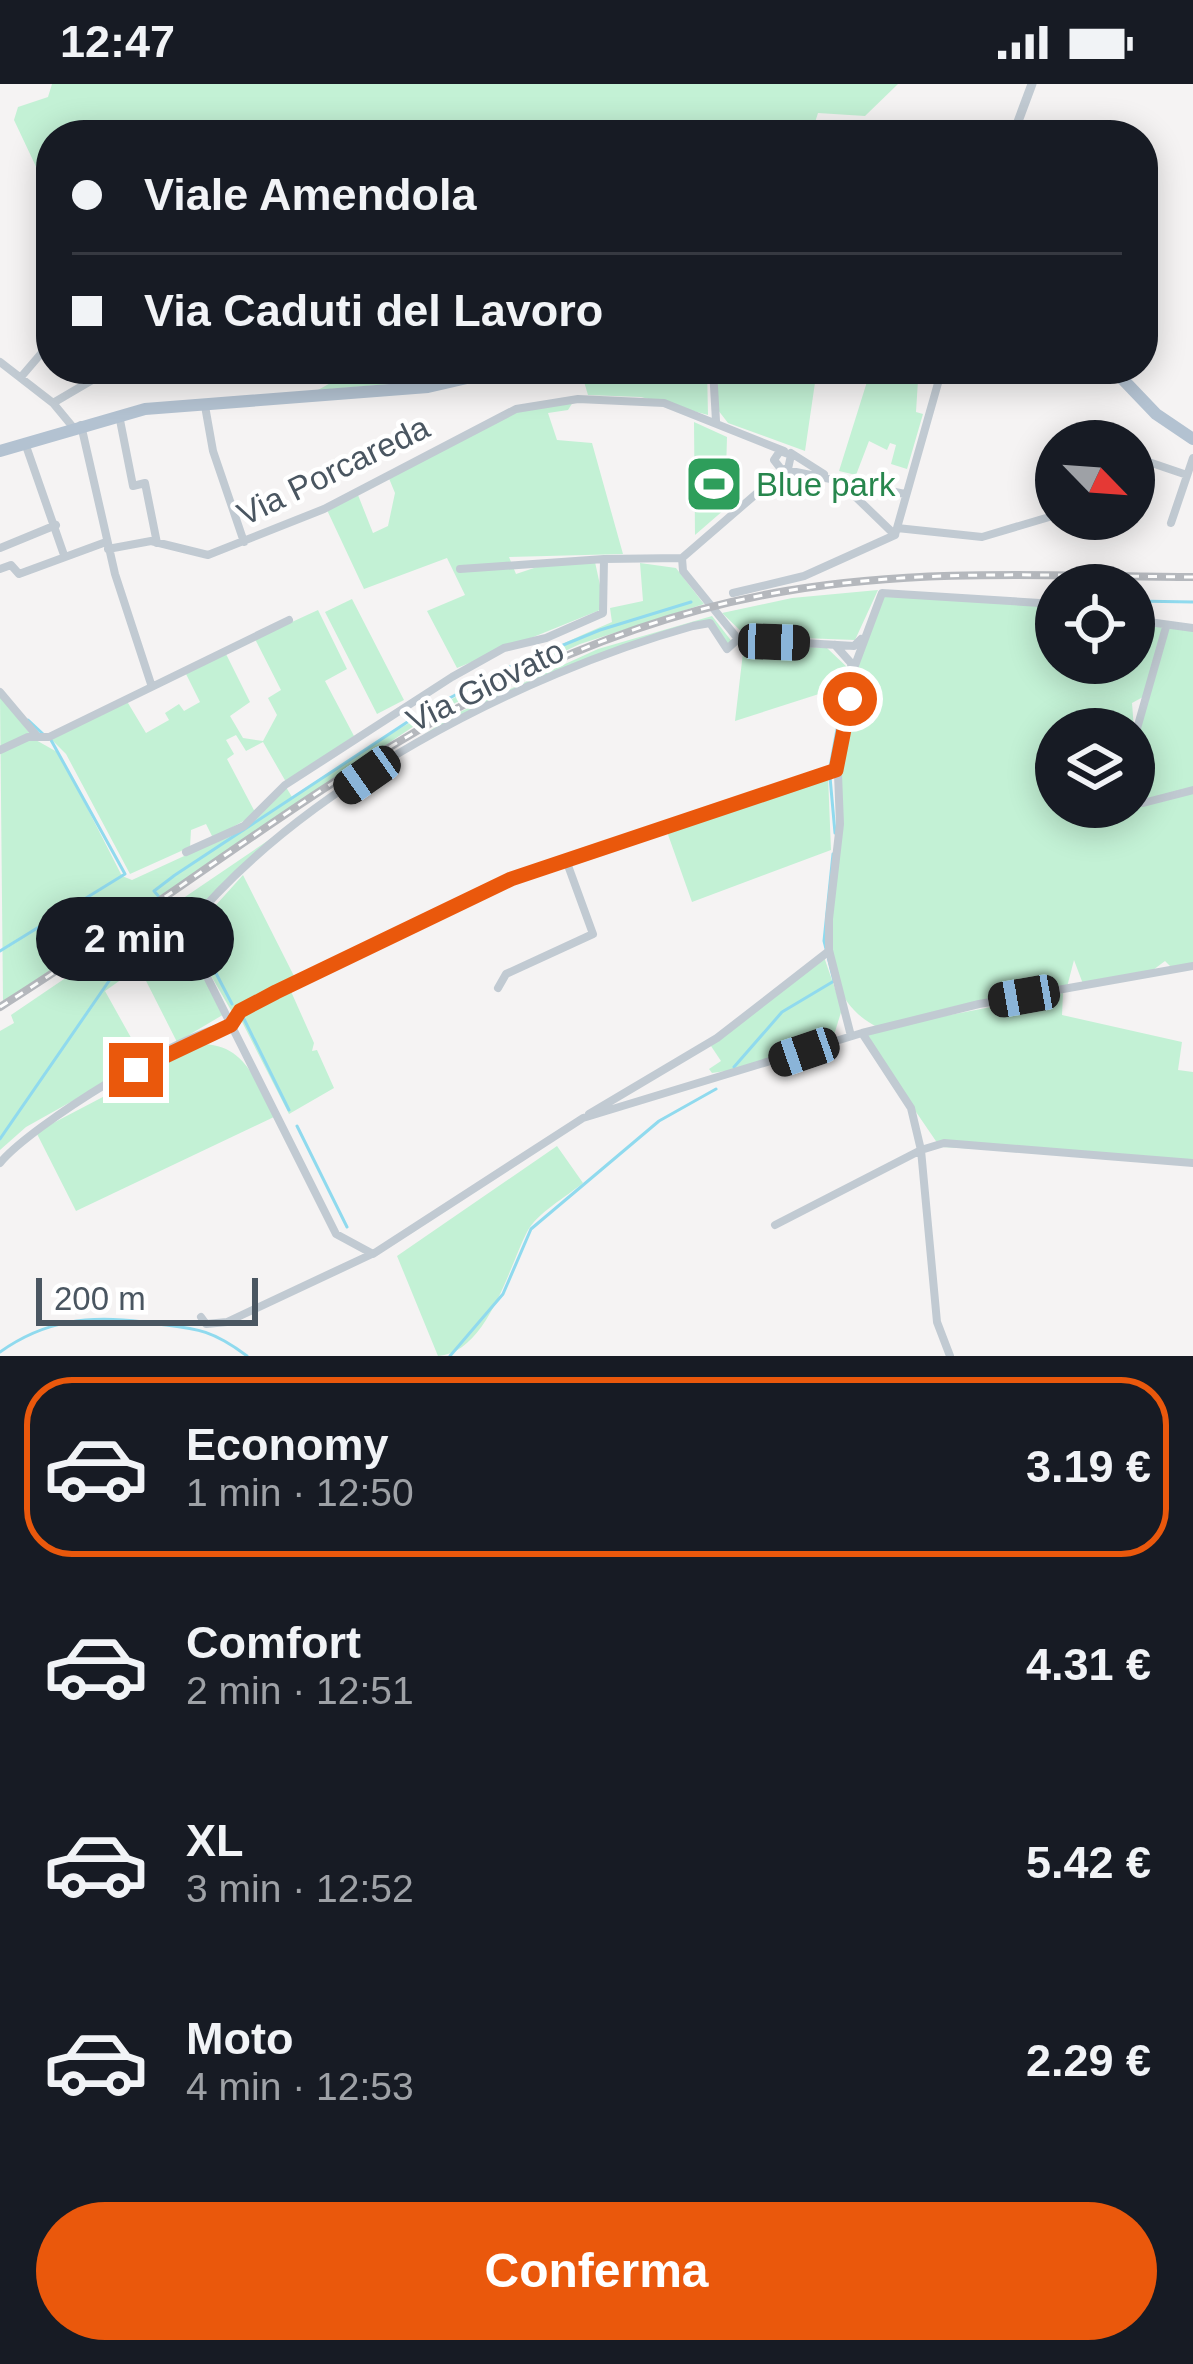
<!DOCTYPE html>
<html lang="it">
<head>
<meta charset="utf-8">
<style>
	:root { --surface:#171b24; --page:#242831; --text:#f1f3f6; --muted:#9ea1a6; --line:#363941; --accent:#ea580c }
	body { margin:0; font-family:Arial,sans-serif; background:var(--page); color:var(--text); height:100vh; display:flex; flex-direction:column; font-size:45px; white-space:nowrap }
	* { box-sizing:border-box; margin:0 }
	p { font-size:39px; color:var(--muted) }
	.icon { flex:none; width:66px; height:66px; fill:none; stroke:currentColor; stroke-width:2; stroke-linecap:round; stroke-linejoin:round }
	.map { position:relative; height:1272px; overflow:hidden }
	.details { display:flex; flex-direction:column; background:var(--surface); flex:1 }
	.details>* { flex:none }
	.hud { position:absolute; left:36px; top:36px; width:1122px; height:264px; border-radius:48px; box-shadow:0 6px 30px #0003; display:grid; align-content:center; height:264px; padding:0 36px; background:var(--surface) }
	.needle { width:78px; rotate:115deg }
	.controls { position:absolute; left:1035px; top:336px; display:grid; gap:24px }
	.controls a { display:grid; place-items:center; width:120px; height:120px; border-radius:50%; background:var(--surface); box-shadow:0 6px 30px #0003; font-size:60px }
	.scale { position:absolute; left:36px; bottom:30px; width:222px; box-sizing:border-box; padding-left:12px; border:6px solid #4a5661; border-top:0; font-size:33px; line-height:42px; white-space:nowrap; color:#4a5661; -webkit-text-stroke:9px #fff; paint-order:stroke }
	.end { position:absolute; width:54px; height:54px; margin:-27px; border:15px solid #ea580c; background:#fff; box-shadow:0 0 0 6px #fff }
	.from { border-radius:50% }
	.bubble { position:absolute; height:84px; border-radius:42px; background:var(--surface); box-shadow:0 6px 30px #0003; font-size:39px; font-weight:800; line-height:84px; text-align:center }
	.car { position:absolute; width:36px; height:72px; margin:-36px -18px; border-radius:15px; box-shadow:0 0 9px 3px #0007; background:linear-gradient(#222 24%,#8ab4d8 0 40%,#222 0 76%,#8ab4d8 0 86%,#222 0) }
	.hud b { display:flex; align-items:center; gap:42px; height:114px; font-size:45px }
	.hud b+b { border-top:3px solid var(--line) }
	.hud i { width:30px; height:30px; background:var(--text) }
	ul { padding:21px 0 0; list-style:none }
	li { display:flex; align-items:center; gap:36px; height:180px; margin:0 24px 18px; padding:0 12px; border:6px solid transparent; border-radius:48px }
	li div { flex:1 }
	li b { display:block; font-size:45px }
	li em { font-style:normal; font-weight:800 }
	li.current { border-color:var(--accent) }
	li>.icon { width:108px; height:108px; stroke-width:1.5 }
	.button { display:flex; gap:24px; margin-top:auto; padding:24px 36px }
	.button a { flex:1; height:138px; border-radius:72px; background:var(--accent); color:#fff; font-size:48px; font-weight:800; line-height:138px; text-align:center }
	.status { display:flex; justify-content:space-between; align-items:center; height:84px; padding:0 60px; background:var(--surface); direction:ltr }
	.status svg { height:33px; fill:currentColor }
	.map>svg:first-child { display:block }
	.green { fill:#c3f1d5 }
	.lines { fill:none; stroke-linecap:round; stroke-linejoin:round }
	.stream { stroke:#90daee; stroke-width:3 }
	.minor { stroke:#c1cad2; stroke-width:8 }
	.tertiary { stroke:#c1cad2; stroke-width:9 }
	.primary { stroke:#b3c2d1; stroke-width:12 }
	.rail-casing { stroke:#b5b8bd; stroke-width:8 }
	.rail { stroke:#fff; stroke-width:3; stroke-dasharray:9; stroke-linecap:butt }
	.route { stroke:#ea580c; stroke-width:15 }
	.labels { text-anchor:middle; stroke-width:9; stroke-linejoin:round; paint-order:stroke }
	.street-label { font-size:33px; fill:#4a5661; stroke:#fff }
	.leisure-label { font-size:33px; fill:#27864d; stroke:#fff; text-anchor:start }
</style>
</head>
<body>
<div class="status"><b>12:47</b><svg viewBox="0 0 49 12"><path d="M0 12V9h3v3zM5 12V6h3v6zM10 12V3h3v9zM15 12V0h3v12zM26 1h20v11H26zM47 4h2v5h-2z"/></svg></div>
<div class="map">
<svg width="1193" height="1272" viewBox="0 0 1193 1272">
	<rect width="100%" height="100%" fill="#f5f3f3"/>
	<path class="green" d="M 52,0 L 898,0 L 865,32 L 818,29 L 811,51 L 51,51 L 51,93 L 39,89 L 14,36 L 18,23 L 48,13 Z
		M 345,285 L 487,285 L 440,296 L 318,306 L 343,292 Z
		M 600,285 L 604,293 L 610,292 L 608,285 L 707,285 L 708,331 L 641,313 L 588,311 L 582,291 Z
		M 718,285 L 817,285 L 805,367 L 728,339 L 718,326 Z
		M 871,285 L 918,296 L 916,328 L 923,330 L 907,385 L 891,380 L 896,361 L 890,359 L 887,366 L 869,357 L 856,391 L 839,387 Z
		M 573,318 L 568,326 L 548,329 L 557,356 L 592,359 L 623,470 L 509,473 L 516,490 L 543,481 L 595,478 L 605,524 L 457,584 L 427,527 L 465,511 L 447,474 L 364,505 L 327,426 L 358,411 L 373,449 L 388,442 L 395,409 L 388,392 L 517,326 Z
		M 694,338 L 727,353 L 726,388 L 740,412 L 695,451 Z
		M 640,479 L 676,484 L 704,520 L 580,560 L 432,630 L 3,918 L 0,611 L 34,655 L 59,669 L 122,792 L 132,796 L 245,744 L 286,703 L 292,713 C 395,643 498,586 612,538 L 610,524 L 643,517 Z
		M 878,506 L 855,556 L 746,552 L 722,529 L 792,514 Z
		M 880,512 L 1056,521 L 1056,579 L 1134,579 L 1134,537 L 1164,544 L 1143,613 L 1132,619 L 1134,645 L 1056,645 L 1056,723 L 1134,723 L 1134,715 C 1154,726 1176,712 1193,707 L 1193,881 L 1173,885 L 1165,877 L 1149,889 L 1083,900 L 1074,876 L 1067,903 L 883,944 L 1063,909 L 1062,931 L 1182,958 L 1178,986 L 1193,988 L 1193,1076 L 940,1063 L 862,949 L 879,944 C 807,909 837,822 840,759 C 841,734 836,709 837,684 C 839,626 862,567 880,512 Z
		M 352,515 L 404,616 L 377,630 L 325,528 Z
		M 318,526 L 347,585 L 325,597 L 354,652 L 286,698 L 263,658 L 246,667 L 236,651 L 226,656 L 234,670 L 227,675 L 256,730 L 213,754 L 206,740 L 191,746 L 190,763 L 130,790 L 66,670 L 49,653 L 125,614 L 146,649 L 169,636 L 165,629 L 179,620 L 184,627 L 200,618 L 185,588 L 225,568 L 250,618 L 230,632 L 243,654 L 263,657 L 277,631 L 268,614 L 281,606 L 255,555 Z
		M 712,532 L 733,559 L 727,561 L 711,538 C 665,552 615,563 570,581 C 435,636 271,740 178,852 L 226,929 L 177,958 L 139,883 L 105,907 L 144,977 L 26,1043 L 0,1066 L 0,947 L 14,939 L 11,931 L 453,631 L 598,565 Z
		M 1166,544 L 1193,545 L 1193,705 L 1143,718 L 1134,713 L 1137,637 Z
		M 744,560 L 827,564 L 848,584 L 847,601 L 735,637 Z
		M 828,692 L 831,766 L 692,818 L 666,745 Z
		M 243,791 L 295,894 L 232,928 L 188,852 Z
		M 824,873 L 842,925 L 834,951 L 740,985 L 712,989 L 709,985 L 721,977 L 711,962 Z
		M 289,903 L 314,959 L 312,967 L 317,966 L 334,1004 L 289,1030 L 239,932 Z
		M 204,960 C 247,962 256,999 274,1033 L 76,1127 L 36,1048 Z
		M 557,1062 L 583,1099 C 566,1113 537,1129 527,1148 C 509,1183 487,1269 438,1272 L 397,1172 Z"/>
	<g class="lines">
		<path class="stream" d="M 1044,513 L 1056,514
			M 1134,517 L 1193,518
			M 28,636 L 43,650
			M 830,683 L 838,640
			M 830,693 L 835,749
			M 160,814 L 154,807 L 175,791 L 418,631 L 500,587 L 600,546 L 691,518
			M 177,837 L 179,834
			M 193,845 L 232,920
			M 0,867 L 125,790 L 51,656
			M 243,933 L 289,1026
			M 734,983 L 782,928 L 834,897 L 824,857 L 833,770
			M 297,1042 L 347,1143
			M 0,1055 L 120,881 L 164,853
			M 0,1268 C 45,1236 89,1231 143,1238 C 190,1245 206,1241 247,1272
			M 450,1272 L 503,1210 L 531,1145 L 659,1037 L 716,1005"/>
		<path class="minor" d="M 0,278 L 53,319 L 72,342
			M 713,285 L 716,337
			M 21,293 L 51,258
			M 53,319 L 111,285
			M 205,322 L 213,367 L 244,458
			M 119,331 L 133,402 L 145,399 L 157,459
			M 81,341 L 115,490 L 151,600
			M 25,359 L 64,471
			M 791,369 L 824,390
			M 1134,373 L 1187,391
			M 788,385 L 791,371 L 780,367 L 774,376 L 781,385 L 905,410
			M 836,394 L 895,451
			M 1171,439 L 1193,374
			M 897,444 L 982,453 L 1056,431
			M 895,451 L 942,285
			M 0,464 L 56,441
			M 108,465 L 151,457 L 208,471 L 324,425 L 516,325 L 578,315 L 664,319 L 784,367
			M 682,474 L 683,487 L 738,555 L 854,562 L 861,555
			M 0,485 L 11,481 L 19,490 L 106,458
			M 460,485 L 604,475
			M 733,509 L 804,492 L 895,451
			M 1134,536 L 1193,544
			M 738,555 L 727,565 L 710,539 L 693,542 C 518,591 300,703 184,847 L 336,1150 L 373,1170 L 583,1034 L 862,949 L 979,920 L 1193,882
			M 835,561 L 851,579 L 852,593 L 837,665 L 840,740 L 829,835 L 829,866 L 851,952
			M 854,584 L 882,509 L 1056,520
			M 0,608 L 37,652
			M 1134,655 L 1166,543
			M 0,666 L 28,653 L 49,653 L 289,536
			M 1134,714 L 1143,719 L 1193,706
			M 186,768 L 244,742 L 285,701 L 452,593 L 504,564 L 546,554 L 603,529 L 604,475 L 682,474 L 785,385
			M 498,904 L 506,890 L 593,850 L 566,776
			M 232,940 L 240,927 L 511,795 L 836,686
			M 589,1030 L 717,954 L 829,867
			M 0,1079 C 31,1041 182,948 231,941
			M 775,1141 L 921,1066 L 911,1024 L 862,949
			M 201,1233 L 206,1240 L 227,1238 L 372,1170
			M 950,1272 L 937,1238 L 921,1066 L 944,1059 L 1193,1079"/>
		<path class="tertiary" d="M 1013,51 L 1032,0"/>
		<path class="primary" d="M 1113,285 L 1156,330 L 1193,355
			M 0,367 L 145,325 L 428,303 L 506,285"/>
		<g class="rail-casing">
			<path id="rail" d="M 0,923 C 261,760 470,560 786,507 C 922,484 1056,492 1193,493"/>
		</g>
		<use href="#rail" class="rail"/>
	</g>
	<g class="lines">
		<path class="route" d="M 136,986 L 231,941 L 240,927 L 276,908 L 511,795 L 836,686 L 850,615"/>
	</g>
	<defs>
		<g id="stadium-square" transform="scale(3)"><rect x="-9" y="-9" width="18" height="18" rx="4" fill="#2e9e5b" stroke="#fff"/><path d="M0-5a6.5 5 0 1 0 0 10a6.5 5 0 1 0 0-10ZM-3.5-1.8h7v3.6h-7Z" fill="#fff"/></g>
	</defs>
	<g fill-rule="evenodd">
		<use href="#stadium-square" x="714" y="400"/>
	</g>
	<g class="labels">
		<g class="street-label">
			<text transform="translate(333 386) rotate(-26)" y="12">Via Porcareda</text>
			<text transform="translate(485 601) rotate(-26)" y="12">Via Giovato</text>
		</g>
		<g class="leisure-label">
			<text x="756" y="412">Blue park</text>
		</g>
	</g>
</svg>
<div class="controls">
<a><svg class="needle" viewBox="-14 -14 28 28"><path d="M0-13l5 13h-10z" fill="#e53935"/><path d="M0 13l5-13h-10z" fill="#9ea1a6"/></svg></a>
<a><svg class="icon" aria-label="locate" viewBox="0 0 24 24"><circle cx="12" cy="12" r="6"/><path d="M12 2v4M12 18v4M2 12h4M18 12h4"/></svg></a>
<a><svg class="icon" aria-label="layers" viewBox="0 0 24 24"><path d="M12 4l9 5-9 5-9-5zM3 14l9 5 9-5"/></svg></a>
</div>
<div class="scale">200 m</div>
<i class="end from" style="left:850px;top:615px"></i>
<i class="end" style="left:136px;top:986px"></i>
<div class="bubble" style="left:36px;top:813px;width:198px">2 min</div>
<i class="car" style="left:774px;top:558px;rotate:92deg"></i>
<i class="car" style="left:367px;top:691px;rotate:235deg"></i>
<i class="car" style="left:1024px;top:912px;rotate:260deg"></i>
<i class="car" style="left:804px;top:968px;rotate:251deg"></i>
<div class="hud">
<b><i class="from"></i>Viale Amendola</b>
<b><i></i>Via Caduti del Lavoro</b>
</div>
</div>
<section class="details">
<ul>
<li class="current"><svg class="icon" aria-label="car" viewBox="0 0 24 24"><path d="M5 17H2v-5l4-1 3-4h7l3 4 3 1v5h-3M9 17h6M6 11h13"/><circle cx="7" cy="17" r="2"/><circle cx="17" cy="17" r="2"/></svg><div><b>Economy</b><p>1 min · 12:50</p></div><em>3.19 €</em></li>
<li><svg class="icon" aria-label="car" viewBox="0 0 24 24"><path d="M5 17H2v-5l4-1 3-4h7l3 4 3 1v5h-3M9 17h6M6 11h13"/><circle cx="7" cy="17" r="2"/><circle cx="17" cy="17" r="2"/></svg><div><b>Comfort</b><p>2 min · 12:51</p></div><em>4.31 €</em></li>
<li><svg class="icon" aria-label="car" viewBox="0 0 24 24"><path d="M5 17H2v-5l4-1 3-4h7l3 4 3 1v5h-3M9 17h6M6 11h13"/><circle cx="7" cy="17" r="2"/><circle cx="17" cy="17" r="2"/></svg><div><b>XL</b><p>3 min · 12:52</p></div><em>5.42 €</em></li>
<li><svg class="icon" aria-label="car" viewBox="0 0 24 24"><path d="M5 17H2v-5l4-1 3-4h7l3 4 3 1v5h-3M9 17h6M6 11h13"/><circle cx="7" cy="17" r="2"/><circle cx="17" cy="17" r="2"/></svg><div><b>Moto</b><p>4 min · 12:53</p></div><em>2.29 €</em></li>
</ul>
<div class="button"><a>Conferma</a></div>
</section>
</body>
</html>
